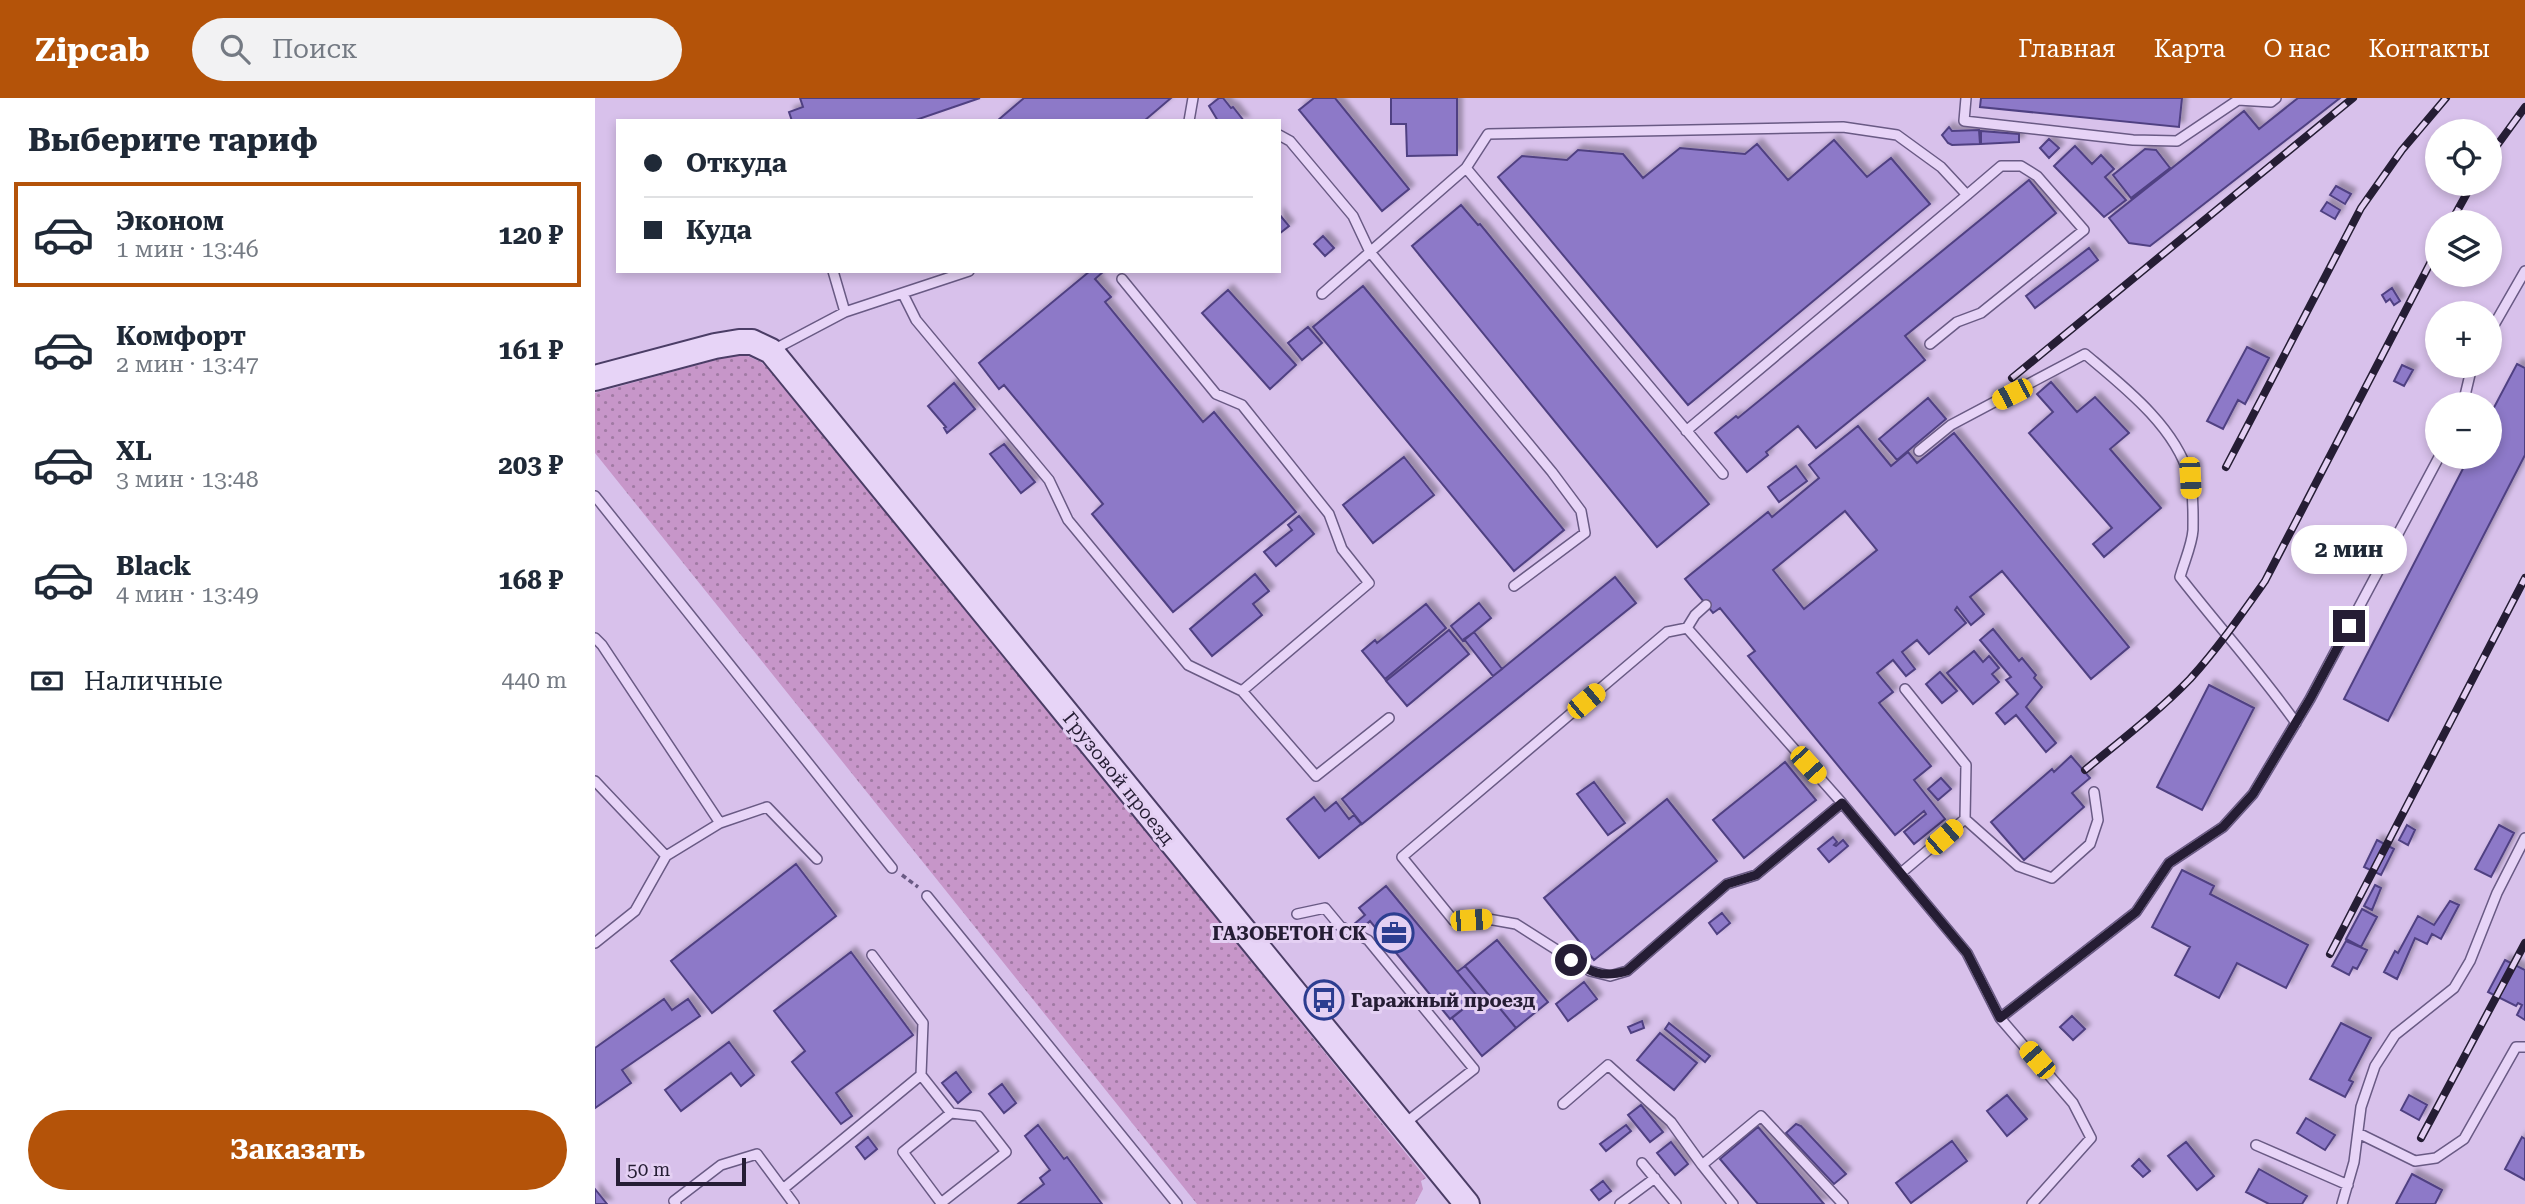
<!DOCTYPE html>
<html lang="ru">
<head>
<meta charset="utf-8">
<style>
	:root { --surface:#fff; --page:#f2f2f3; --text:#1f2937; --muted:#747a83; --line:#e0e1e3; --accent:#b45309 }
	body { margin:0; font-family:"Roboto Serif",serif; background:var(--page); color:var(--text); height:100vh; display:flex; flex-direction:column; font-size:26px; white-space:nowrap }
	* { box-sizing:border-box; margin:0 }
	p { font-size:23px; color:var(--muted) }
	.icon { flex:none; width:38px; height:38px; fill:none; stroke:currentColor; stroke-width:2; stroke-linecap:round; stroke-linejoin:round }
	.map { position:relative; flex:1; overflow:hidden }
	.drawer { display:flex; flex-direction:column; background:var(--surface); width:595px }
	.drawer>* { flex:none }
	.top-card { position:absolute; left:21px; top:21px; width:665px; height:154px; border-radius:0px; box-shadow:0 4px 10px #0003; display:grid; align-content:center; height:154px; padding:0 28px; background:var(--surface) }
	.buttons { position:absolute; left:1830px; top:21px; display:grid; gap:14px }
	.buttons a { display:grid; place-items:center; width:77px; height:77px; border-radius:50%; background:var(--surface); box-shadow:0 4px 10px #0003; font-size:35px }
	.scale { position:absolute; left:21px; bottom:18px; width:130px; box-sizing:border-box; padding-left:7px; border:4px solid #251d34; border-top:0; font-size:19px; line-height:24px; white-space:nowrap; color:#251d34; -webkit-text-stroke:5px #e4d0f3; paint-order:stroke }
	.end { position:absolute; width:32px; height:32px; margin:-16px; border:9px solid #251d34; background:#fff; box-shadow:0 0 0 4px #fff }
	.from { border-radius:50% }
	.bubble { position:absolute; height:49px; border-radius:24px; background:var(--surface); box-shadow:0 4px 10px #0003; font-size:23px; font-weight:700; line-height:49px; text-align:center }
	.car { position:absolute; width:21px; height:42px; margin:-21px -10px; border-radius:9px; box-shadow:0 0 5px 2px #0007; background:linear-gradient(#f5c518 24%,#345 0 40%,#f5c518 0 76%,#345 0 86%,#f5c518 0) }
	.top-card b { display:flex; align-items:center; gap:24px; height:66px; font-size:26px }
	.top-card b+b { border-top:2px solid var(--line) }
	.top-card i { width:18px; height:18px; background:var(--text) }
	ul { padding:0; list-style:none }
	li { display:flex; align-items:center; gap:21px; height:105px; margin:0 14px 10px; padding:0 14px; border:4px solid transparent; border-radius:0px }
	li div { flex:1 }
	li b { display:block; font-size:26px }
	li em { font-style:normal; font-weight:700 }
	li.current { border-color:var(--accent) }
	li>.icon { width:63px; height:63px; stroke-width:1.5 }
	h2 { padding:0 28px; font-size:32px; line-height:84px }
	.pay { display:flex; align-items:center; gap:18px; height:77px; padding:0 28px; font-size:26px }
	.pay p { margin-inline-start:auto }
	.action { display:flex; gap:14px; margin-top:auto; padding:14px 28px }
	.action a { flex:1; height:80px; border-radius:42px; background:var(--accent); color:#fff; font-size:28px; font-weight:700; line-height:80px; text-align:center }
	header { display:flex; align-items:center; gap:42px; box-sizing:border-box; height:98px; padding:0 35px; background:var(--accent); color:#fff }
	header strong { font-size:33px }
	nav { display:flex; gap:38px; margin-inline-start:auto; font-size:24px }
	.search { width:490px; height:63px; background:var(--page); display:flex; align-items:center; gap:18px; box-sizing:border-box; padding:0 24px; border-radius:38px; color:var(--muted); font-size:26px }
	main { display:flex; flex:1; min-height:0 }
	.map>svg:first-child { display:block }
	.green { fill:url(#green-dots) }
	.building { fill:#8d79c8; stroke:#504182; stroke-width:2; fill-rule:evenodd; filter:url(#shadow) }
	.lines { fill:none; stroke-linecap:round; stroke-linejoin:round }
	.lane-casing { stroke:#695a84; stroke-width:12 }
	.secondary-casing { stroke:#4b3d66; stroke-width:28 }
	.path { stroke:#695a84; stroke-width:3.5; stroke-dasharray:5 3.5; stroke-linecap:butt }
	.lane { stroke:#e7d4f7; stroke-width:9 }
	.secondary { stroke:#e7d4f7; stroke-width:24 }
	.rail-casing { stroke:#251d34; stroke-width:8 }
	.rail { stroke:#e4d0f3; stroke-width:5; stroke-dasharray:16; stroke-linecap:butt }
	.route { stroke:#251d34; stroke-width:9 }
	.labels { text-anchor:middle; stroke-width:6; stroke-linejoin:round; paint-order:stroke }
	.street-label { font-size:19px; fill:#251d34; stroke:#e4d0f3 }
	.poi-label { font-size:19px; font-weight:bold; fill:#251d34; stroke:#e4d0f3; text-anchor:end }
</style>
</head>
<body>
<header>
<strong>Zipcab</strong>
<div class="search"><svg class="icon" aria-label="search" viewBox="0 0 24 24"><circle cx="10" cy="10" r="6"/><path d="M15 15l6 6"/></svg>Поиск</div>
<nav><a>Главная</a><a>Карта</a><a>О нас</a><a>Контакты</a></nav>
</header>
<main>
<section class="drawer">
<h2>Выберите тариф</h2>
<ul>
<li class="current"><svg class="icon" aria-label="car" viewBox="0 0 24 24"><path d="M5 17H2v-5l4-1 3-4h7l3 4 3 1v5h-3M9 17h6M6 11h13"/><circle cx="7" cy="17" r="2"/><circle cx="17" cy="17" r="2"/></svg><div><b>Эконом</b><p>1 мин · 13:46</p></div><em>120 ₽</em></li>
<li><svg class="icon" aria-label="car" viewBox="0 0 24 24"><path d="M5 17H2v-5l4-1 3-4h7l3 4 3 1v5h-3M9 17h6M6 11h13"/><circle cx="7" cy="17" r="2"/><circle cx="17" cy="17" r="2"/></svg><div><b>Комфорт</b><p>2 мин · 13:47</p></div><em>161 ₽</em></li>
<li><svg class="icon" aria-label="car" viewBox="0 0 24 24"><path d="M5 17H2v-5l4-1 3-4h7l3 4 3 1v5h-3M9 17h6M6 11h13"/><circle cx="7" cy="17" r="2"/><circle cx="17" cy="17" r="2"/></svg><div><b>XL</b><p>3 мин · 13:48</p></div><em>203 ₽</em></li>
<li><svg class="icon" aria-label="car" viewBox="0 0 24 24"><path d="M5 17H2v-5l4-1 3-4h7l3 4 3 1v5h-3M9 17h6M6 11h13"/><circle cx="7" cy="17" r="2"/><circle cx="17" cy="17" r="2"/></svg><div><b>Black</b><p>4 мин · 13:49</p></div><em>168 ₽</em></li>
</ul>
<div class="pay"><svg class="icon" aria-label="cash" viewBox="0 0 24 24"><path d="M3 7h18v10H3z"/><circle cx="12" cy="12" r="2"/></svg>Наличные<p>440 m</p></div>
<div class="action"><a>Заказать</a></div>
</section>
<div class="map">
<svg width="1930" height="1106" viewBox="0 0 1930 1106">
	<defs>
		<pattern id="green-dots" width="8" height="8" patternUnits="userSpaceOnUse" patternTransform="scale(1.75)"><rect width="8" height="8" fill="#c796c9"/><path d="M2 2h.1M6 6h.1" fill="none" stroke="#a17aa4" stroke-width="1.8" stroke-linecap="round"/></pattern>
		<filter id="shadow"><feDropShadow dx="5" dy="-5" stdDeviation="2" flood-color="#0004"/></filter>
	</defs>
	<rect width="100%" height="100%" fill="#d8c1eb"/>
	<path class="green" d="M 146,255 L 166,264 L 191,288 L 831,1080 L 826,1083 L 828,1091 L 820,1106 L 602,1106 L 0,355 L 0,295 Z"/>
	<path class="building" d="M 205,0 L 385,0 L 318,23 L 197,23 L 194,14 L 208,9 Z
		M 429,0 L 576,0 L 549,23 L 402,23 Z
		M 624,0 L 628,0 L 636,10 L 638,9 L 649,23 L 623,23 L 614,8 Z
		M 719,0 L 740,0 L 814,91 L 787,113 L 704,12 Z
		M 796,0 L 862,0 L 862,57 L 812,58 L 811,26 L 796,26 Z
		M 1386,0 L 1587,0 L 1584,29 L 1385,9 Z
		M 1703,0 L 1745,0 L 1555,148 L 1534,145 L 1514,120 L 1649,13 L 1664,31 Z
		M 1354,29 L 1357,33 L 1384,32 L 1385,46 L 1357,47 L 1353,45 L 1347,37 Z
		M 1386,33 L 1424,36 L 1424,44 L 1386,46 Z
		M 1454,41 L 1464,50 L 1454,60 L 1445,50 Z
		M 1239,42 L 1272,79 L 1296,60 L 1335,106 L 1093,307 L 903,79 L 927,58 L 972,62 L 983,52 L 1028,56 L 1048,80 L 1085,50 L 1150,56 L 1162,46 L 1193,82 Z
		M 1480,48 L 1497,66 L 1506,57 L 1519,71 L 1510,79 L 1531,102 L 1509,119 L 1459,68 Z
		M 1550,51 L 1561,52 L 1575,70 L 1536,100 L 1518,77 Z
		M 1434,82 L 1461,115 L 1310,238 L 1330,262 L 1221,350 L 1203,328 L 1171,354 L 1173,357 L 1152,374 L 1120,335 L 1141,318 L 1143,320 Z
		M 1741,88 L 1756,96 L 1750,106 L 1735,97 Z
		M 1732,104 L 1745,112 L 1740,121 L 1726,113 Z
		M 866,107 L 883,127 L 885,126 L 1114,406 L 1062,449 L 817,148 Z
		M 684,116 L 694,128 L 684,136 Z
		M 728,138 L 739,150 L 730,158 L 719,146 Z
		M 1494,150 L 1503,162 L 1440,210 L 1431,198 Z
		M 495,173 L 509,173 L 500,181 L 516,199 L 510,204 L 608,324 L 619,314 L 701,414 L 578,514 L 497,416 L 508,406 L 409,287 L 404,291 L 384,265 Z
		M 768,188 L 969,432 L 919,473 L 718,229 Z
		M 1797,190 L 1805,203 L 1799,207 L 1795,201 L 1791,204 L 1787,197 Z
		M 633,192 L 701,267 L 675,291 L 607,215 Z
		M 713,229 L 727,245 L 707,262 L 693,245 Z
		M 1652,249 L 1674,260 L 1650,306 L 1643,302 L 1628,331 L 1612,323 Z
		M 1922,266 L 1930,270 L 1930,357 L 1793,623 L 1749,601 L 1874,359 L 1895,359 L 1895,317 Z
		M 1807,267 L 1818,272 L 1809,288 L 1799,283 Z
		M 1456,284 L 1482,314 L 1500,299 L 1534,335 L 1515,351 L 1566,410 L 1509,459 L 1498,446 L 1517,430 L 1434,335 L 1458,314 L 1442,296 Z
		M 359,285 L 380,311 L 352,335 L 349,330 L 351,329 L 333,308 Z
		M 1333,300 L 1351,321 L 1302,362 L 1284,341 Z
		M 1263,328 L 1296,368 L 1313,354 L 1322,365 L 1359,335 L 1534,549 L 1496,581 L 1407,473 L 1375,499 L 1389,516 L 1376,527 L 1362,509 L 1360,512 L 1371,525 L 1334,556 L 1322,542 L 1307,554 L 1320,571 L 1311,578 L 1298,562 L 1282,575 L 1298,594 L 1284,605 L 1336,668 L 1319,682 L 1350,721 L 1319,746 L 1309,734 L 1331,716 L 1329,713 L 1300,737 L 1153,558 L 1160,553 L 1125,510 L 1118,515 L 1090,481 L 1173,414 L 1177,419 L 1224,380 L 1214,367 ZM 1250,413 L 1282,452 L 1209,511 L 1178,472 Z
		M 409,346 L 440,384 L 426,395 L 395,356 Z
		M 809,359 L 839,397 L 778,445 L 748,407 Z
		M 1201,368 L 1212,383 L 1184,404 L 1173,389 Z
		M 704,418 L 719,436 L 681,468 L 669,454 L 697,432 L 693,427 Z
		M 660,476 L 674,493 L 658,506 L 667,517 L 617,558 L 595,531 Z
		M 1020,479 L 1041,505 L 767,726 L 747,701 Z
		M 884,505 L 896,520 L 868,543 L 856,528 Z
		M 831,506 L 851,530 L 790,581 L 767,553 L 780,542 L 782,545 Z
		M 1398,531 L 1424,563 L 1427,560 L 1441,577 L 1439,580 L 1447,589 L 1431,609 L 1461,645 L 1451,654 L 1421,617 L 1410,626 L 1401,615 L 1423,596 L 1411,582 L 1416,579 L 1385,542 Z
		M 854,532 L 874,556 L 812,608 L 791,583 Z
		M 879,534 L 907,571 L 898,578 L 869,541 Z
		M 1379,553 L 1388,564 L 1394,558 L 1404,570 L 1397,576 L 1404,584 L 1378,606 L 1352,575 Z
		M 1345,574 L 1362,593 L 1347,605 L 1331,586 Z
		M 1614,587 L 1659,610 L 1607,712 L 1562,689 Z
		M 1476,658 L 1495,680 L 1477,695 L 1489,709 L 1429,762 L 1396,724 L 1457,671 L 1459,674 Z
		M 1190,664 L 1221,702 L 1149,760 L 1118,722 Z
		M 1346,680 L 1356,691 L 1343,702 L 1333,691 Z
		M 999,684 L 1030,725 L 1013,737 L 982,696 Z
		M 719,699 L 730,713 L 741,704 L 754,721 L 759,717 L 766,726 L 724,760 L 692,721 Z
		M 1072,701 L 1122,763 L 999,862 L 949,800 Z
		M 1812,727 L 1820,732 L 1813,747 L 1804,742 Z
		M 1904,727 L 1919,735 L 1896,779 L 1880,771 Z
		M 1238,739 L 1242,744 L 1239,747 L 1241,748 L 1248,742 L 1253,748 L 1234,764 L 1223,751 Z
		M 1782,742 L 1799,751 L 1786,777 L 1769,769 Z
		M 201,766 L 241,818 L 117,915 L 76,863 Z
		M 1587,772 L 1619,788 L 1615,796 L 1713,847 L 1691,890 L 1642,865 L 1624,900 L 1580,877 L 1595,849 L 1557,829 Z
		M 1780,787 L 1786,790 L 1777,812 L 1769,808 Z
		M 791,788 L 883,899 L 855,921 L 775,823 L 763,834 L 758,827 L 770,817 L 764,810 Z
		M 1855,803 L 1864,807 L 1846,841 L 1837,836 L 1832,846 L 1820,840 L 1802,881 L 1789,874 L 1800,853 L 1803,855 L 1823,818 L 1839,827 Z
		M 1767,811 L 1782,819 L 1766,849 L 1751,841 Z
		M 1127,815 L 1135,825 L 1122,836 L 1114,825 Z
		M 902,842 L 953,904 L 921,930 L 870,868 Z
		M 1751,843 L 1772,852 L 1762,871 L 1758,869 L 1754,877 L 1737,868 Z
		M 256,854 L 318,937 L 241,995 L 257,1018 L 246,1026 L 197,964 L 210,953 L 179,913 Z
		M 1910,862 L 1930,872 L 1930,922 L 1922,917 L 1927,907 L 1923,905 L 1921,908 L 1893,894 Z
		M 870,868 L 921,930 L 887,958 L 857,920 L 883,899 L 862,874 Z
		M 989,884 L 1002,901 L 973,923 L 961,906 Z
		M 69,901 L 77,912 L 93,901 L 105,918 L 27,972 L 36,985 L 0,1010 L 0,950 Z
		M 1477,918 L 1490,931 L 1478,942 L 1465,929 Z
		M 1047,923 L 1049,930 L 1036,935 L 1033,929 Z
		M 1074,925 L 1115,958 L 1110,964 L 1070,931 Z
		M 1746,925 L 1776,940 L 1754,982 L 1758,984 L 1750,999 L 1715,981 Z
		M 1065,935 L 1102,965 L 1079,992 L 1042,962 Z
		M 134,944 L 159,977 L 146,988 L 136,975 L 86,1013 L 70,992 Z
		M 361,974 L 376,994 L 363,1005 L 347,985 Z
		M 407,986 L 421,1005 L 409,1015 L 394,996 Z
		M 1412,997 L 1432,1021 L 1412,1038 L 1392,1013 Z
		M 1814,997 L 1832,1007 L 1824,1022 L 1806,1012 Z
		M 1046,1007 L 1068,1034 L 1055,1044 L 1033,1017 Z
		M 1711,1020 L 1740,1037 L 1730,1052 L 1702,1035 Z
		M 1201,1026 L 1206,1028 L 1251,1076 L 1239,1086 L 1191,1035 Z
		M 443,1027 L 469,1061 L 472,1059 L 507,1106 L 423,1106 L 449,1086 L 445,1080 L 455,1072 L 430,1038 Z
		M 1031,1027 L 1036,1033 L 1011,1053 L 1005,1046 Z
		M 1163,1029 L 1229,1106 L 1163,1106 L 1125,1061 Z
		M 273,1039 L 282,1051 L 270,1061 L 261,1049 Z
		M 1927,1039 L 1930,1041 L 1930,1082 L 1910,1071 Z
		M 1357,1043 L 1372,1063 L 1316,1105 L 1301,1085 Z
		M 1076,1044 L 1093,1066 L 1080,1077 L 1062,1055 Z
		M 1591,1044 L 1619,1078 L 1602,1092 L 1573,1058 Z
		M 1544,1061 L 1555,1073 L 1548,1079 L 1537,1068 Z
		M 1664,1071 L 1712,1098 L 1707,1106 L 1674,1106 L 1651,1094 Z
		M 1817,1076 L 1847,1092 L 1840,1106 L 1801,1106 Z
		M 1008,1083 L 1016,1093 L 1004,1102 L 996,1092 Z
		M 0,1091 L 12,1106 L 0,1106 Z"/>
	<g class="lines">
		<g class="lane-casing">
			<path id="lane" d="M 1371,0 L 1369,23 L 1538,42 L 1582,43 L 1643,2 L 1676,4 L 1681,0
				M 594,23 L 598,0
				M 684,37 L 695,43 L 758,118 L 775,154 L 957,374 L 986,413 L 990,435 L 919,488
				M 871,70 L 1128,376
				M 238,173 L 250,214
				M 527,181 L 621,296 L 647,307 L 734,416 L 747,451 L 774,485 L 647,593
				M 308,196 L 321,222 L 454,382 L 473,422 L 593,567 L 647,593 L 721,678 L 794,620
				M 727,196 L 871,70 L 893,36 L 1248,29 L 1302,37 L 1346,69 L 1372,97 L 1091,333
				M 1895,234 L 1930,173
				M 1335,246 L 1362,224 L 1386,215 L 1489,132 L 1442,78 L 1426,68 L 1406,68 L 1372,97
				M 178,252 L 250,214 L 374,173
				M 1868,306 L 1877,268
				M 1324,353 L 1356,327 L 1490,256 C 1528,288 1580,328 1594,378 C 1599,393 1598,416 1598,432 C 1597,447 1589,464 1585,479 C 1623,528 1665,574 1701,625
				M 0,398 L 297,770
				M 1092,530 L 1100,517 L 1111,507
				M 0,540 L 7,547 L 125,725
				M 0,683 L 71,758
				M 1247,705 L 1161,777 L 1132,786 L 1032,873 L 1015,878 L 995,873 L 921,826 L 893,821 L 859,823 L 807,759 L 1072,534 L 1092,530 L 1247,705 L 1372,855 L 1405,920 L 1478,1005 L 1496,1040 L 1437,1106
				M 1370,721 L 1423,768 L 1457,780 L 1495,746 L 1503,722 L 1499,694
				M 1306,775 L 1370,721 L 1371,667 L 1310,591
				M 332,798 L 582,1106
				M 702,816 L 730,810 L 745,828 L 773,842 L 879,971 L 809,1026
				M 0,845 L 40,813 L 71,758 L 125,725 L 172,709 L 222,761
				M 1405,920 L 1541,814 L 1574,765 L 1628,729 L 1658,696 L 1715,601 L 1844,359
				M 326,977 L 356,1015 L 383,1018 L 411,1054 L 346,1105 L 308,1054 L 356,1015
				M 968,1006 L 1013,967 L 1076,1024 L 1107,1067
				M 1763,1035 L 1820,1063 L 1841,1060 L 1869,1041 L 1921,949 L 1930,949
				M 1661,1047 L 1753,1087
				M 1047,1065 L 1081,1106
				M 188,1091 L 326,977 L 328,925 L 277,857
				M 81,1106 L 79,1103 L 126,1067 L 162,1056 L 199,1106
				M 1025,1106 L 1060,1080
				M 1138,1106 L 1107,1067 L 1166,1018 L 1248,1106
				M 1747,1106 L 1759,1064 L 1766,1009 L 1780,968 L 1800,937 L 1859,890 L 1875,863 L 1902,795 L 1930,740"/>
		</g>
		<g class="secondary-casing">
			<path id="secondary" d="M 0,280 L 120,248 L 144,244 L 157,244 L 176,253 L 872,1106"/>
		</g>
		<path class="path" d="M 307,777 L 323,789"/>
		<use href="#lane" class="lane"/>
		<use href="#secondary" class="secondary"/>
		<g class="rail-casing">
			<path id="rail" d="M 1895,57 L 1930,9
				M 1856,124 L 1877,86
				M 1417,280 L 1758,0
				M 1631,369 L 1766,110 L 1807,52 L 1851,0
				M 1490,672 C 1525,643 1563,614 1595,581 C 1623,550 1646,517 1670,483 L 1843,150
				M 1735,856 L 1930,480
				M 1826,1040 L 1930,845"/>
		</g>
		<use href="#rail" class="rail"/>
	</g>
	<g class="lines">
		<path class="route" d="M 976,862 C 997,875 1007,880 1032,873 L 1132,786 L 1161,777 L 1247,705 L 1372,855 L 1405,920 L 1541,814 L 1574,765 L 1628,729 L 1658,696 L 1715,601 L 1754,528"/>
	</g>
	<defs>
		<g id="office-ring" transform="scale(2.0125)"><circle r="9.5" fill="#e4d0f3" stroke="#2c3d90" stroke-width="1.5"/><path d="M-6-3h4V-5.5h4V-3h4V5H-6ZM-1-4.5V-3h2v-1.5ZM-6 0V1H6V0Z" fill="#2c3d90"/></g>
		<g id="bus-ring" transform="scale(2.0125)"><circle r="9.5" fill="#e4d0f3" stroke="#2c3d90" stroke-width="1.5"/><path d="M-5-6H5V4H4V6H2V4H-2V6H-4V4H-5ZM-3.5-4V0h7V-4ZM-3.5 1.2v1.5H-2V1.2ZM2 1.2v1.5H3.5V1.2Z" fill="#2c3d90"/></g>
	</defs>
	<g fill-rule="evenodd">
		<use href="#office-ring" x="799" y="835"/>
		<use href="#bus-ring" x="729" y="902"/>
	</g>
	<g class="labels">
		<g class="street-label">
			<text transform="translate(524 680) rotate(51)" y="7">Грузовой проезд</text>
		</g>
		<g class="poi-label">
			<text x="772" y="842">ГАЗОБЕТОН СК</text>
			<text x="756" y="909" text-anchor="start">Гаражный проезд</text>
		</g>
	</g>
</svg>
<div class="buttons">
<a><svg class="icon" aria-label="locate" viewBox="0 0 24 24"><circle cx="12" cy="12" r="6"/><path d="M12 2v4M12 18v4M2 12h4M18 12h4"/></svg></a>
<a><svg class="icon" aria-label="layers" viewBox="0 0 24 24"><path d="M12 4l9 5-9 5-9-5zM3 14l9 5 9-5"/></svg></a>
<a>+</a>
<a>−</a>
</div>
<div class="scale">50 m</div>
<i class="end from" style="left:976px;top:862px"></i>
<i class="end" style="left:1754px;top:528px"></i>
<div class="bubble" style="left:1696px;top:427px;width:116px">2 мин</div>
<i class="car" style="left:1417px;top:296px;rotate:243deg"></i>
<i class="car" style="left:1595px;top:380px;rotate:177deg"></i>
<i class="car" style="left:991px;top:603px;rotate:50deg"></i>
<i class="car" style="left:1213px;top:667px;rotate:138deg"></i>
<i class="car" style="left:1349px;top:739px;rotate:49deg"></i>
<i class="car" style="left:876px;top:822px;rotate:86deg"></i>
<i class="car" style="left:1442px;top:962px;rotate:319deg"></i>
<div class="top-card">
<b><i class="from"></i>Откуда</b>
<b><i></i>Куда</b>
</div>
</div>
</main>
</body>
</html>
